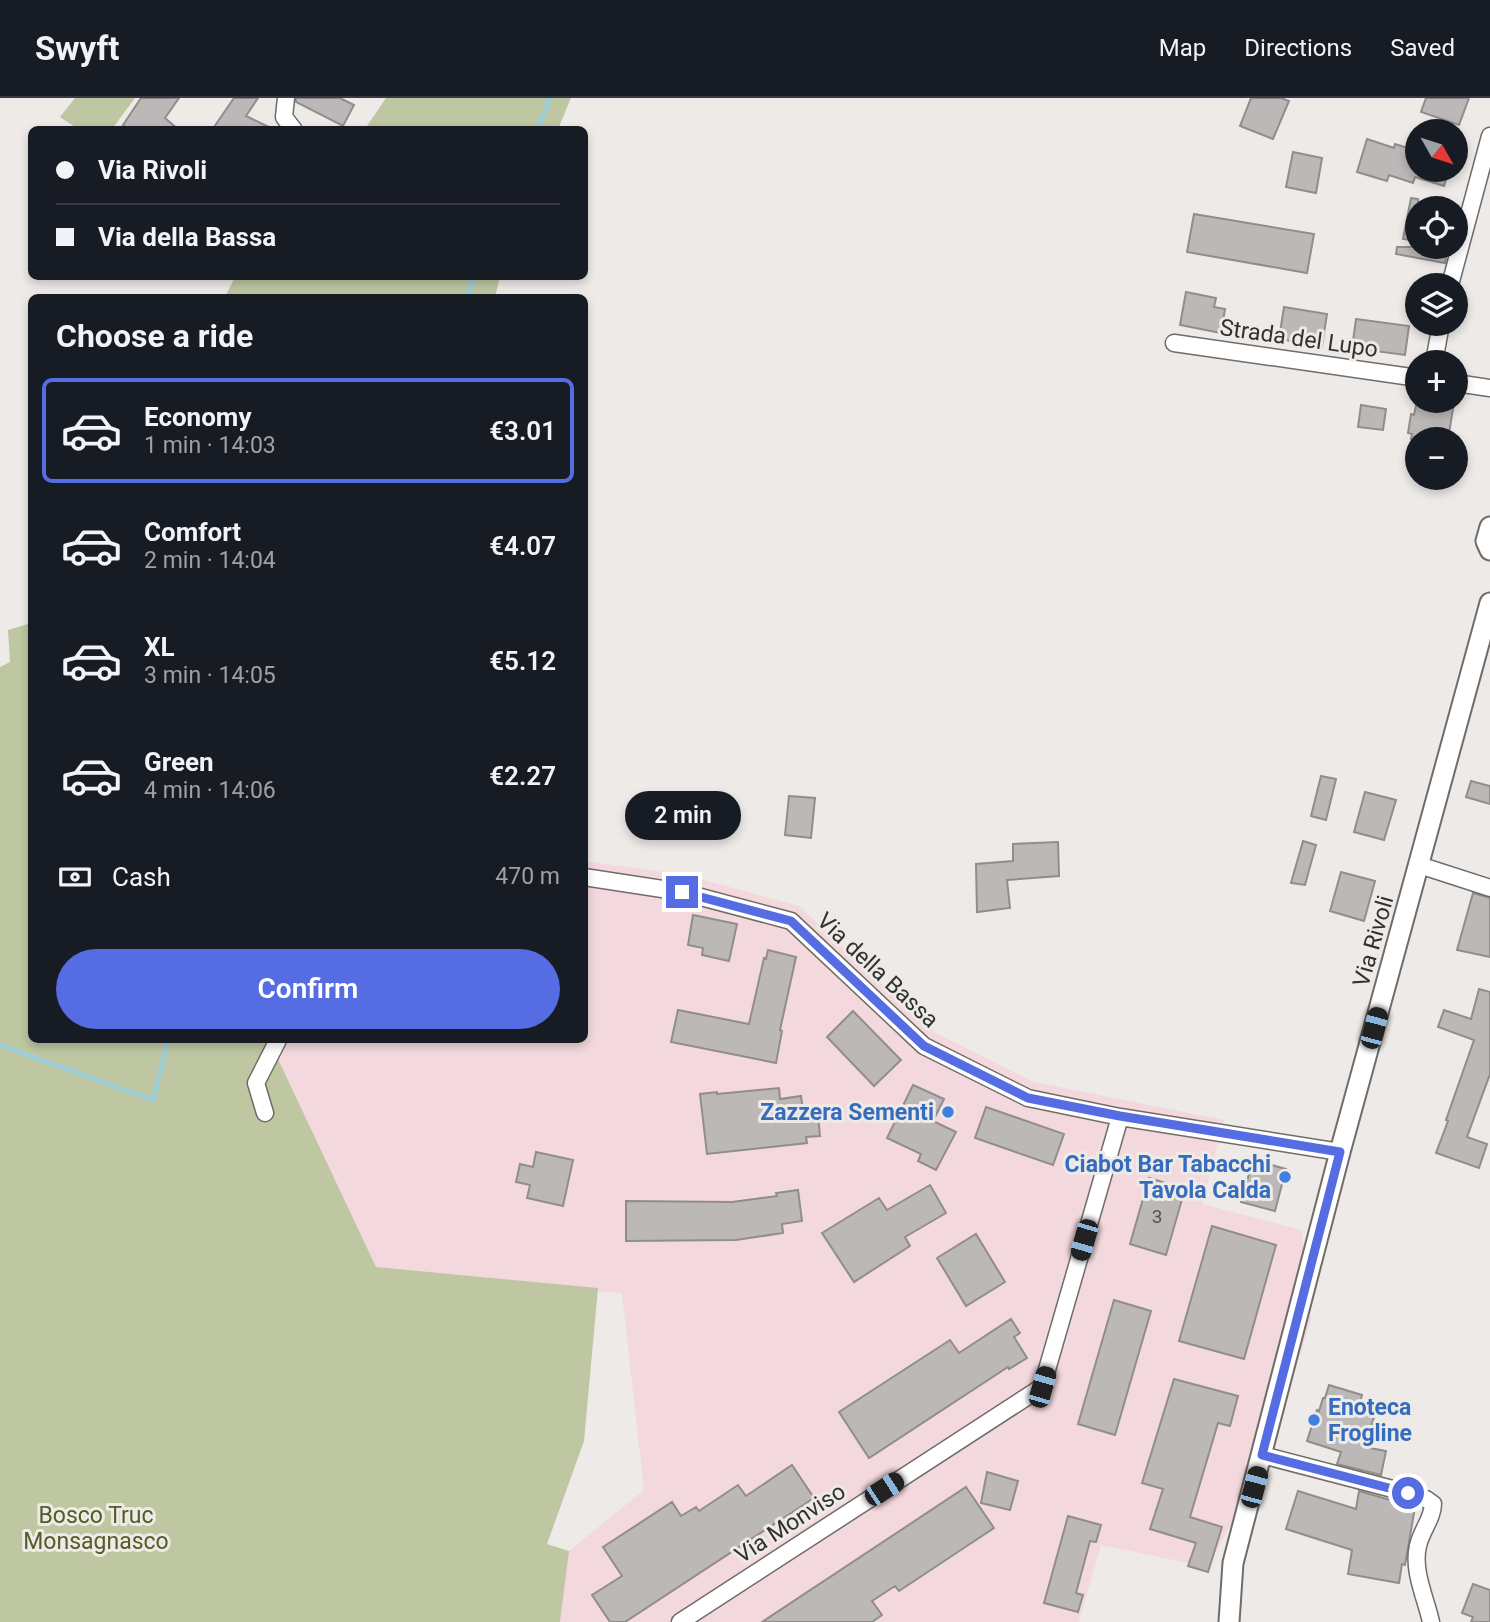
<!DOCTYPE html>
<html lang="en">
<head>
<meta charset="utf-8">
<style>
	:root { --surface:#171b24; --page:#20242c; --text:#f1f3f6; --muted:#9ea1a6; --line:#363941; --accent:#556ce2 }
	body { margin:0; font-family:Roboto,sans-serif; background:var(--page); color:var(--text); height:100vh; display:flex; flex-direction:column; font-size:26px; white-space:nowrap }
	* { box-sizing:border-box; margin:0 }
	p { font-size:23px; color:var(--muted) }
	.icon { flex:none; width:38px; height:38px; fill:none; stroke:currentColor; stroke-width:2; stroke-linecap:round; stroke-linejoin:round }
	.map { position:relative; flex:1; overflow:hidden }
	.side { position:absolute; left:28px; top:196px; width:560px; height:749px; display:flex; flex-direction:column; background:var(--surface); border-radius:10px; box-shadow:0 4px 10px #0003 }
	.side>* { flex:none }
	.hud { position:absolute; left:28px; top:28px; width:560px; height:154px; border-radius:10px; box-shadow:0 4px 10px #0003; display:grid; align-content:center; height:154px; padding:0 28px; background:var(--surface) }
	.needle { width:46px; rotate:129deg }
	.tools { position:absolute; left:1405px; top:21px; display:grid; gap:14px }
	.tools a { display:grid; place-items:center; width:63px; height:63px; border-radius:50%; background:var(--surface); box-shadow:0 4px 10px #0003; font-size:35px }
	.end { position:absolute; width:32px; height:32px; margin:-16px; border:9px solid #556ce2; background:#fff; box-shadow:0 0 0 4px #fff }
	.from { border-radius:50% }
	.bubble { position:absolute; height:49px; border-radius:24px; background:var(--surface); box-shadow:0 4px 10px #0003; font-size:23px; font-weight:600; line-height:49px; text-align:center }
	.car { position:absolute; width:21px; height:42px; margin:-21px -10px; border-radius:9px; box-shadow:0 0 5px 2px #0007; background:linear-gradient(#222 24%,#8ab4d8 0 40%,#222 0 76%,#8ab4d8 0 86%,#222 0) }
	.hud b { display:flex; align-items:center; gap:24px; height:66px; font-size:26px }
	.hud b+b { border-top:2px solid var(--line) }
	.hud i { width:18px; height:18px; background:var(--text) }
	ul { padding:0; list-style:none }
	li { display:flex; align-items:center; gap:21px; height:105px; margin:0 14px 10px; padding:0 14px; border:4px solid transparent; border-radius:10px }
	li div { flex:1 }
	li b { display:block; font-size:26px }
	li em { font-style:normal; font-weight:600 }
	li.selected { border-color:var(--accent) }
	li>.icon { width:63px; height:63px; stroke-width:1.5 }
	h2 { padding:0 28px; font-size:32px; line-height:84px }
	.pay { display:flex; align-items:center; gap:18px; height:77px; padding:0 28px; font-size:26px }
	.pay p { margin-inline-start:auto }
	.cta { display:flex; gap:14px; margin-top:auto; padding:14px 28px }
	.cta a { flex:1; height:80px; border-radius:42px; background:var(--accent); color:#fff; font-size:28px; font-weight:600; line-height:80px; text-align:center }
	header { display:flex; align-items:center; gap:42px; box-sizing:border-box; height:98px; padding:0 35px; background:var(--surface); border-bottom:2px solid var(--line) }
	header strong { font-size:33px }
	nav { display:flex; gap:38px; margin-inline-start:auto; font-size:24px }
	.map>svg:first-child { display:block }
	.industrial { fill:#f3d9de }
	.green { fill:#bec6a2 }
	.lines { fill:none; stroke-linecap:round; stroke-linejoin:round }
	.stream { stroke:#9eced6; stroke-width:5 }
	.building { fill:#bcb8b7; stroke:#918d8c; stroke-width:2 }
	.minor-casing { stroke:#6f6c6a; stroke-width:19 }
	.tertiary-casing { stroke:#6f6c6a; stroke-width:23 }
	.minor { stroke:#fff; stroke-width:16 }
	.tertiary { stroke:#fff; stroke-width:19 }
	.route { stroke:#556ce2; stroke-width:9 }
	.shop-dot { fill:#3f7fe0; stroke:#edeae7; stroke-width:2.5 }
	.labels { text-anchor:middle; stroke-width:6; stroke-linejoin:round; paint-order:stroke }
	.number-label { font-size:19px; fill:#555352 }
	.street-label { font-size:23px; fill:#333130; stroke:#edeae7 }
	.shop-label { font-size:23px; font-weight:bold; fill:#366cbe; stroke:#edeae7; text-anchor:end }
	.park-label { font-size:23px; fill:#545d24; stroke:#edeae7 }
</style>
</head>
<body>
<header>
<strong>Swyft</strong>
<nav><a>Map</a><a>Directions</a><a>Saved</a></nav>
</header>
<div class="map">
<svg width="1490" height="1524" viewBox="0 0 1490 1524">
	<rect width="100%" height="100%" fill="#edeae7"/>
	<path class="industrial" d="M 585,763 L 685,777 L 799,808 L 934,934 L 1034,984 L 1224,1022 L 1202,1106 L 1302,1132 L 1311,1221 L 1272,1350 L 1208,1469 L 1101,1447 L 1079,1524 L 560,1524 L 569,1453 L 644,1392 L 622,1195 L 511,1188 L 368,1186 L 245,1016 L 285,942 L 584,942 Z"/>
	<path class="green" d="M 75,0 L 135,0 L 112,31 L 78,31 L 60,19 Z
		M 386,0 L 571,0 L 558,31 L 365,31 Z
		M 235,179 L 235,178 L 500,179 L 495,199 L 225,199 Z
		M 31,525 L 32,942 L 269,942 L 376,1169 L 598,1190 L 584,1343 L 547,1446 L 569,1453 L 560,1524 L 0,1524 L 0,569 L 10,564 L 8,532 Z"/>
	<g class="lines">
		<path class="stream" d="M 537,32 L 550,0
			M 467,200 L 474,178
			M 0,947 L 153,1002 L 168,942"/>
	</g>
	<path class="building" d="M 141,0 L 179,0 L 165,20 L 179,32 L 131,32 L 123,27 Z
		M 234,0 L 258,0 L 246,18 L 275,32 L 212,32 Z
		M 296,0 L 340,0 L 354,7 L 343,28 L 296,4 Z
		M 1251,0 L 1281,0 L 1289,3 L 1273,41 L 1240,28 Z
		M 1426,0 L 1469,0 L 1459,27 L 1421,14 Z
		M 1367,41 L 1394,50 L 1395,46 L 1418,53 L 1418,72 L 1449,72 L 1444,88 L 1415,79 L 1413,85 L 1389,77 L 1387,83 L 1357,74 Z
		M 1293,54 L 1322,60 L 1316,95 L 1286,89 Z
		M 1411,100 L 1418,101 L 1418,143 L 1403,141 Z
		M 1194,116 L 1314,136 L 1307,175 L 1187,154 Z
		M 1397,149 L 1448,149 L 1445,165 L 1396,156 Z
		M 1186,194 L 1216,200 L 1214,209 L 1225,211 L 1221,235 L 1180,227 Z
		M 1284,209 L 1327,216 L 1322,248 L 1279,241 Z
		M 1356,221 L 1409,228 L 1405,257 L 1352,250 Z
		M 1417,303 L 1454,305 L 1448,341 L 1411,341 L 1412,336 L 1408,335 L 1411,316 L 1414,317 Z
		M 1361,307 L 1386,311 L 1383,332 L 1358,329 Z
		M 1321,678 L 1336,681 L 1326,722 L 1311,718 Z
		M 1471,683 L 1490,688 L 1490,706 L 1466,699 Z
		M 1365,694 L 1396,702 L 1384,742 L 1354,734 Z
		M 789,698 L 815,700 L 811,740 L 785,737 Z
		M 1303,743 L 1316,747 L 1305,787 L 1291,785 Z
		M 1058,744 L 1059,778 L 1007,782 L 1010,810 L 977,814 L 976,766 L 1013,763 L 1013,746 Z
		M 1341,774 L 1375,783 L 1364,823 L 1330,813 Z
		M 1473,795 L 1490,800 L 1490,859 L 1457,852 Z
		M 693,817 L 737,826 L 729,863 L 702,857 L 703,850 L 688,847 Z
		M 768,852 L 796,859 L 780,932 L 782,933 L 776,965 L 671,944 L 678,912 L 749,926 L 764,860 L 766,861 Z
		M 1479,891 L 1490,894 L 1490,976 L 1467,1039 L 1487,1046 L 1479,1070 L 1436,1055 L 1448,1023 L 1446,1022 L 1474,942 L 1438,929 L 1444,912 L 1471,921 Z
		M 853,913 L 901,962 L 874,988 L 827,939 Z
		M 913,987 L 944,1001 L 933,1023 L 956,1034 L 936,1072 L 918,1063 L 921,1056 L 887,1040 Z
		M 779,990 L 780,1001 L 801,998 L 804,1019 L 818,1017 L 820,1038 L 806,1039 L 807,1045 L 707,1056 L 700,996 L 717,994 L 717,996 Z
		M 986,1009 L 1064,1036 L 1053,1067 L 975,1040 Z
		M 536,1054 L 573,1062 L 563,1108 L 527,1100 L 530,1087 L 516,1084 L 520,1066 L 533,1069 Z
		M 1253,1062 L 1286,1071 L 1275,1113 L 1241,1104 Z
		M 1149,1080 L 1185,1091 L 1166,1157 L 1130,1146 Z
		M 930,1087 L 946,1115 L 905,1139 L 910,1148 L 854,1184 L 822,1135 L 879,1100 L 887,1112 Z
		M 798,1092 L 802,1123 L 782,1126 L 783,1135 L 736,1142 L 626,1143 L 626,1103 L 732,1104 L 777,1098 L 776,1095 Z
		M 1212,1128 L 1276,1147 L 1244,1261 L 1179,1243 Z
		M 976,1136 L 1005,1184 L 966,1208 L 937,1160 Z
		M 1114,1202 L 1151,1213 L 1115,1337 L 1078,1326 Z
		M 1011,1221 L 1020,1235 L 1014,1239 L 1027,1260 L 1009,1271 L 1008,1269 L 869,1360 L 839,1314 L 950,1242 L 959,1255 Z
		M 1174,1281 L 1238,1298 L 1230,1328 L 1218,1325 L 1190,1419 L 1222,1429 L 1208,1474 L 1188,1468 L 1196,1445 L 1150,1431 L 1163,1391 L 1142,1385 Z
		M 1329,1287 L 1362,1297 L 1359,1308 L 1362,1309 L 1361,1312 L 1375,1316 L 1365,1349 L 1386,1353 L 1381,1377 L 1337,1366 L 1341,1354 L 1307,1343 L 1317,1312 L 1319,1313 L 1323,1300 L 1325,1300 Z
		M 792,1367 L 814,1400 L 625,1524 L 610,1524 L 592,1497 L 622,1478 L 603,1449 L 672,1404 L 681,1418 L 696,1409 L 699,1413 L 738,1387 L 746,1398 Z
		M 987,1374 L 1018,1383 L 1010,1412 L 981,1405 Z
		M 966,1389 L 994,1430 L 899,1493 L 895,1488 L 872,1503 L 882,1517 L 872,1524 L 762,1524 Z
		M 1298,1393 L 1356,1411 L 1359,1393 L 1415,1409 L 1405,1467 L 1402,1466 L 1399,1485 L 1348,1476 L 1352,1452 L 1286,1431 Z
		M 1068,1418 L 1101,1427 L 1096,1444 L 1090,1443 L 1076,1495 L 1083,1497 L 1078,1514 L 1044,1505 Z
		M 1473,1486 L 1490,1492 L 1490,1524 L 1471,1524 L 1473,1519 L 1462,1515 Z"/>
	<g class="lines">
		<g class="minor-casing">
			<path id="minor" d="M 286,0 L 284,19 L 294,32
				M 1450,187 L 1490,38
				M 1174,245 L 1418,280
				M 1434,264 L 1441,226
				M 1456,285 L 1490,290
				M 1419,767 L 1490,790
				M 584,779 L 682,794 L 791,823 L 924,948 L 1028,1000 L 1120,1019 L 1340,1054
				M 265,1015 L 256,985 L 278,942
				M 1262,1357 L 1408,1395 L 1426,1401 L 1433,1406 C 1433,1420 1421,1433 1418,1448 C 1412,1472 1426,1501 1431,1524
				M 680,1524 L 1042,1289 L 1120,1019"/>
		</g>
		<g class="tertiary-casing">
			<path id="tertiary" d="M 1490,429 L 1486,443 L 1490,452
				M 1229,1524 L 1233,1465 L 1340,1054 L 1490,505"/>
		</g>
		<use href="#minor" class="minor"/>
		<use href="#tertiary" class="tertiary"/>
	</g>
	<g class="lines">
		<path class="route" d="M 682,794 L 791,823 L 924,948 L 1028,1000 L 1120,1018 L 1340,1054 L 1262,1357 L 1408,1395"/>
	</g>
	<g class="shop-dot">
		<circle cx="948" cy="1014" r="7"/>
		<circle cx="1285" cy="1079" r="7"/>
		<circle cx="1314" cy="1322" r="7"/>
	</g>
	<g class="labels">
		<g class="number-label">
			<text x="1157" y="1125">3</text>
		</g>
		<g class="street-label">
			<text transform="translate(1299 240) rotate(8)" y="8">Strada del Lupo</text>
			<text transform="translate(1373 843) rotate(-74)" y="8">Via Rivoli</text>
			<text transform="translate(878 872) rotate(43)" y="8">Via della Bassa</text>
			<text transform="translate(790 1425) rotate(-33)" y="8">Via Monviso</text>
		</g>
		<g class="shop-label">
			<text x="934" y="1022">Zazzera Sementi</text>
			<text x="1271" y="1074">Ciabot Bar Tabacchi<tspan x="1271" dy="26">Tavola Calda</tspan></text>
			<text x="1328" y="1317" text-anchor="start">Enoteca<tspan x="1328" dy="26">Frogline</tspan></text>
		</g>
		<g class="park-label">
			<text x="96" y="1425">Bosco Truc<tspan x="96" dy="26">Monsagnasco</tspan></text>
		</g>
	</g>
</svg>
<div class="tools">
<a><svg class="needle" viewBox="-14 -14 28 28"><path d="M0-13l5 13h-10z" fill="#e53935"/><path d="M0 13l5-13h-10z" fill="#9ea1a6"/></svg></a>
<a><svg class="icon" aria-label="locate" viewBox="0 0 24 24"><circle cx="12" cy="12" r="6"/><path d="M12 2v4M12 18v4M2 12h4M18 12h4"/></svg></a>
<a><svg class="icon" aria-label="layers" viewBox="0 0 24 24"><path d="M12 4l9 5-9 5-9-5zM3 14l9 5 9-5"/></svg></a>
<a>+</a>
<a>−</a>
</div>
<i class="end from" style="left:1408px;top:1395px"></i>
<i class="end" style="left:682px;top:794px"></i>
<div class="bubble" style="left:625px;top:693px;width:116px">2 min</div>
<i class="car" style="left:1374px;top:930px;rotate:15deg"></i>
<i class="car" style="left:1084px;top:1142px;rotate:196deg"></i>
<i class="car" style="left:1042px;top:1289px;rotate:16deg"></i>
<i class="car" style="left:1254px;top:1389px;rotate:15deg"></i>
<i class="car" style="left:884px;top:1391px;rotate:57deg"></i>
<div class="hud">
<b><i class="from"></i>Via Rivoli</b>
<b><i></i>Via della Bassa</b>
</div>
<section class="side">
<h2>Choose a ride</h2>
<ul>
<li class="selected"><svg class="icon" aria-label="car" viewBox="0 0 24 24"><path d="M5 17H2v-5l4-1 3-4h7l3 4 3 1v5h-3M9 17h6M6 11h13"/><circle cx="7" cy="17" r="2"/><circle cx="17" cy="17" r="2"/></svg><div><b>Economy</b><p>1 min · 14:03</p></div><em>€3.01</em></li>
<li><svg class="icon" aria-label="car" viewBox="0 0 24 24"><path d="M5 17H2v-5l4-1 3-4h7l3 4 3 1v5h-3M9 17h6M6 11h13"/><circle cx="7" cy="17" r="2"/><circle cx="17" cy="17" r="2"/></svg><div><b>Comfort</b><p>2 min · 14:04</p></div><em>€4.07</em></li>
<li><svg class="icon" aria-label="car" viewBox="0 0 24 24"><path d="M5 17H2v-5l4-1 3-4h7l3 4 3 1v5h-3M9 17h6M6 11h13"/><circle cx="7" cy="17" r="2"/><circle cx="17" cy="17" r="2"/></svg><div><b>XL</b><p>3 min · 14:05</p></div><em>€5.12</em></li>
<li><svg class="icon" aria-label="car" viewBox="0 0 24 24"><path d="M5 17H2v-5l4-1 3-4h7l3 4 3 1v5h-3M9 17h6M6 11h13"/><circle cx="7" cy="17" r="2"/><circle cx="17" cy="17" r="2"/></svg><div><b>Green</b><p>4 min · 14:06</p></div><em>€2.27</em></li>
</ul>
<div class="pay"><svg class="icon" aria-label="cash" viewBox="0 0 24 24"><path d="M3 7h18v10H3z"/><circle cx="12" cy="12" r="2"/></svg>Cash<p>470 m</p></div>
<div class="cta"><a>Confirm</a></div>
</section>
</div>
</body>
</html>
